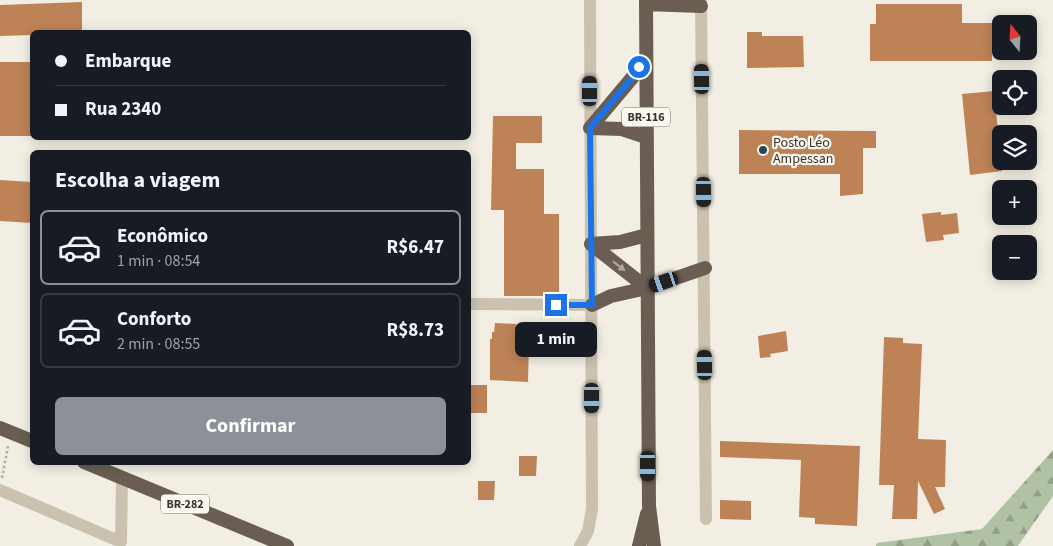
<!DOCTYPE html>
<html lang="pt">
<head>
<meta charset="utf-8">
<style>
	:root { --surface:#171b24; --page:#20242c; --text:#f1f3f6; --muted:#9ea1a6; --line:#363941; --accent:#8c9099 }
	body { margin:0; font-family:"Source Sans 3",sans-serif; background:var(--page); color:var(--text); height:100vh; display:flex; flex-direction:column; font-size:19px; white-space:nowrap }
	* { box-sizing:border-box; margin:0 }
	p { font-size:16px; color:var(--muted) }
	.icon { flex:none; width:28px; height:28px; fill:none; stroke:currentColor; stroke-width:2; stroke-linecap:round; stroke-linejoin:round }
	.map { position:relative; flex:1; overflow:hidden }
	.sheet { position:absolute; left:30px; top:150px; width:441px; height:315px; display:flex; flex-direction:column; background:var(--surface); border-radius:8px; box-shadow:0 2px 12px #0003 }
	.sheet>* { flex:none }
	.guide { position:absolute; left:30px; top:30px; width:441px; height:110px; border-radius:8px; box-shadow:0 2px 12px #0003; display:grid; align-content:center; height:110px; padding:0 25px; background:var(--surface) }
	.needle { width:32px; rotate:342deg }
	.tools { position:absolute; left:992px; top:15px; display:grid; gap:10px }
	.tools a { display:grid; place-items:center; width:45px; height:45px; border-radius:8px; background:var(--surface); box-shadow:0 2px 12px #0003; font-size:25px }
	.end { position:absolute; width:22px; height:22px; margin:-11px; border:6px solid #1a73e8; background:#fff; box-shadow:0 0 0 2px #fff }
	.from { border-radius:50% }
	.bubble { position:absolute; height:35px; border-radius:8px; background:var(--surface); box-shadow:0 2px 12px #0003; font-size:16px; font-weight:700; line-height:35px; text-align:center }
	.car { position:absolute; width:15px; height:30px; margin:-15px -8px; border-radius:6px; box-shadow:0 0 4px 1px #0007; background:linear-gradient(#222 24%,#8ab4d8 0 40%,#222 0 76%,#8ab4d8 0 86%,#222 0) }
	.guide b { display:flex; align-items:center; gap:18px; height:48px; font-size:19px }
	.guide b+b { border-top:1px solid var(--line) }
	.guide i { width:12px; height:12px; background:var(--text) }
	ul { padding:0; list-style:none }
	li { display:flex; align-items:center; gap:15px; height:75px; margin:0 10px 8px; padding:0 15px; border:2px solid var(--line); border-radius:8px }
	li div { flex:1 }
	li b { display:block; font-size:19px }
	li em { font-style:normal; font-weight:700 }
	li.active { border-color:var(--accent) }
	li>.icon { width:45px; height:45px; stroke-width:1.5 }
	h2 { padding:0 25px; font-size:22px; line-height:60px }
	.button { display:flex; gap:10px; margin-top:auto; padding:10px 25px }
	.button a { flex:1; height:58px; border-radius:8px; background:var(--accent); color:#fff; font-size:20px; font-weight:700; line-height:58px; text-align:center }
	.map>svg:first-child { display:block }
	.forest { fill:url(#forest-firs) }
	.building { fill:#bd8356 }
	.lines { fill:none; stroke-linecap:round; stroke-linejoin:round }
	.path { stroke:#b6ab99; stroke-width:2.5; stroke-dasharray:2.5 2.5; stroke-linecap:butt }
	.minor { stroke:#cac1af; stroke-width:12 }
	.tertiary { stroke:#cac1af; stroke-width:12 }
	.trunk { stroke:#6a5e52; stroke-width:14 }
	.oneway { fill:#b2aaa0 }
	.route { stroke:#1a73e8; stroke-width:6 }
	.poi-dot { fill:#254b58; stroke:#faf7ef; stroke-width:2 }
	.labels { text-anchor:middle; stroke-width:4.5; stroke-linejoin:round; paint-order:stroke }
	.shield { fill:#faf7ef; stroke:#746e66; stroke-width:1 }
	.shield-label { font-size:12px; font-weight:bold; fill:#3a332c }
	.poi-label { font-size:14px; fill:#3a332c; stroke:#faf7ef; text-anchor:start }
</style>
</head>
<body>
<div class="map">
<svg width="1053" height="546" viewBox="0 0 1053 546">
	<defs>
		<pattern id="forest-firs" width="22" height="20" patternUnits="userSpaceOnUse" patternTransform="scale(1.25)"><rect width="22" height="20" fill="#b1c1a3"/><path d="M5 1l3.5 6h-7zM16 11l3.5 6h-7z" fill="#919d85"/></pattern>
	</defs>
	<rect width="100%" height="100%" fill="#f2eee3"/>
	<path class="forest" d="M 1053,450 L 1053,496 L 1018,546 L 876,546 L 877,543 L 982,529 Z"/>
	<path class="building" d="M 82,2 L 82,32 L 32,32 L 32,35 L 0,36 L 0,5 Z
		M 876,4 L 962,4 L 962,23 L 993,23 L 992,61 L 870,61 L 870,24 L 876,24 Z
		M 747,32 L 762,32 L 762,36 L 803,36 L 804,67 L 747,68 Z
		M 0,62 L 32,62 L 32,136 L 0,136 Z
		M 994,91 L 1002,171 L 970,175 L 962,94 Z
		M 493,116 L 542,116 L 542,143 L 516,143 L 516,169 L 544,169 L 544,214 L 559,214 L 559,296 L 504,296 L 504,210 L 491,210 Z
		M 739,130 L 876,131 L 876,148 L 863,148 L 863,194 L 840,196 L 840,174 L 739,174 Z
		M 0,180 L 32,182 L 32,223 L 0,221 Z
		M 941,212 L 941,215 L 957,213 L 959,233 L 943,235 L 944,240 L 926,242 L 922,214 Z
		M 495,323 L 516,324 L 515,340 L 529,340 L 528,382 L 490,380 L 490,339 L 492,339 L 492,332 L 494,332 Z
		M 786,331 L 788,351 L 770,354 L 771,357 L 760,358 L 758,336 Z
		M 884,337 L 903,338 L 903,343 L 922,344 L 918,439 L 946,440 L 945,487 L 935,487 L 945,509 L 934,514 L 918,481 L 917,519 L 892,519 L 894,485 L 879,485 Z
		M 471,385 L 487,385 L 487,413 L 471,413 Z
		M 720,441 L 860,446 L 857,526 L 815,524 L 815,518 L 799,517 L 801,460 L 720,457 Z
		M 519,456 L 537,456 L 536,476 L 519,476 Z
		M 478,481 L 495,481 L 494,500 L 478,500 Z
		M 720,500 L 751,501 L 751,520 L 720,519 Z"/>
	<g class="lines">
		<path class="path" d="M 2,478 L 8,446"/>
		<path class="minor" d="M 701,0 L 706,519
			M 469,304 L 592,305
			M 580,546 L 588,531 L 592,509 L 590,0"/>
		<path class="tertiary" d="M 0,490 L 121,542 L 122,478"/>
		<path class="trunk" d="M 646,0 L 649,506 L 654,546
			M 646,4 L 701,6
			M 590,128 L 632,78 L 646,56
			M 590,128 L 622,129 L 646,137
			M 591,244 L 647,288
			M 591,244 L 620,242 L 647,235
			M 592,305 L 611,296 L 647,288 L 705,268
			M 0,428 L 32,441
			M 84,462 L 287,546
			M 639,546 L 647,514"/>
	</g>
	<defs><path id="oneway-solid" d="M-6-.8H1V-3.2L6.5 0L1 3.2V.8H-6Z" transform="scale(1.25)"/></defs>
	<use class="oneway" href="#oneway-solid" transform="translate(619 266) rotate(38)"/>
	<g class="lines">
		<path class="route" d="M 556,305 L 592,305 L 590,128 L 632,78 L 639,67"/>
	</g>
	<circle class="poi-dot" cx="763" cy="150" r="5"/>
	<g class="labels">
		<g class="shield">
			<rect x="622" y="107.5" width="48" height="19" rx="4"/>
			<rect x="161" y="494.5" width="48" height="19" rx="4"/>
		</g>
		<g class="shield-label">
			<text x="646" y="121">BR-116</text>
			<text x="185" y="508">BR-282</text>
		</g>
		<g class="poi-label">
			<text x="773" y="147">Posto Léo<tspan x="773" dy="16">Ampessan</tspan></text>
		</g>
	</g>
</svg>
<div class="tools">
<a><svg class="needle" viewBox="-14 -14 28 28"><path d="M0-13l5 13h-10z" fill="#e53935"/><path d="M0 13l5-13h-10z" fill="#9ea1a6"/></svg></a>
<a><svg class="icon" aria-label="locate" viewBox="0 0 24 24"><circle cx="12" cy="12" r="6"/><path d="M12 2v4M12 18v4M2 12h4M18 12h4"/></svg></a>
<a><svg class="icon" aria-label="layers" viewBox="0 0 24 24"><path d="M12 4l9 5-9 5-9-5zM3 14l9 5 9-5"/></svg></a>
<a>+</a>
<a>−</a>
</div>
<i class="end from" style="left:639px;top:67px"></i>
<i class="end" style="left:556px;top:305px"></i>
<div class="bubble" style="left:515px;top:322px;width:82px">1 min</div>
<i class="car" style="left:702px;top:79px;rotate:359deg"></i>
<i class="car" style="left:590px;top:91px;rotate:0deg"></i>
<i class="car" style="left:704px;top:192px;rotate:179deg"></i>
<i class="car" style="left:664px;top:282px;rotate:251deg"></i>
<i class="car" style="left:705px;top:365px;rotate:359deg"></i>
<i class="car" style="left:592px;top:398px;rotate:180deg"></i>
<i class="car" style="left:648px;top:466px;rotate:180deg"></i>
<div class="guide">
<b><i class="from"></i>Embarque</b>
<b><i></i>Rua 2340</b>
</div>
<section class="sheet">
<h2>Escolha a viagem</h2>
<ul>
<li class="active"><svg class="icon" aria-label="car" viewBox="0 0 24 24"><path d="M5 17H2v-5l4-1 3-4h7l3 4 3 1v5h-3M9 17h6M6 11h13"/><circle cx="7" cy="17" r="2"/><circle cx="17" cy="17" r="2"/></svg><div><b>Econômico</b><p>1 min · 08:54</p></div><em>R$6.47</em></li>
<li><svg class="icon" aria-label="car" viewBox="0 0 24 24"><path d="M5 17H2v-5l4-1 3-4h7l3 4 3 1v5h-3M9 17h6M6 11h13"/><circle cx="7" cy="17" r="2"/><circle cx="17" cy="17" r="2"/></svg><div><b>Conforto</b><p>2 min · 08:55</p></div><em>R$8.73</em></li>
</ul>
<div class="button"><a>Confirmar</a></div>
</section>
</div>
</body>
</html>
